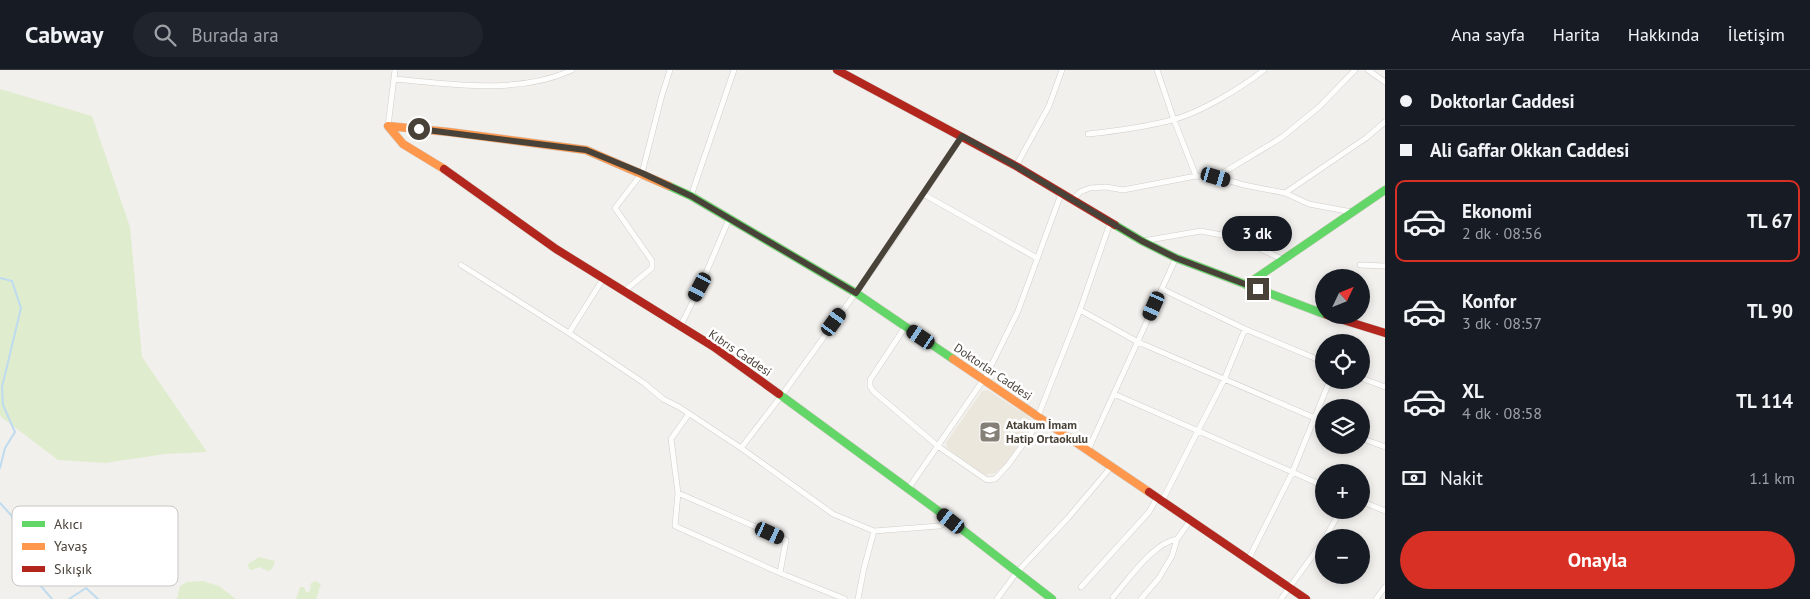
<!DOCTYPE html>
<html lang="tr">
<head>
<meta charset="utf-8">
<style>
	:root { --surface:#171b24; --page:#20242c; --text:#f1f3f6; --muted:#9ea1a6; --line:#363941; --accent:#d93025 }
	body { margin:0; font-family:"PT Sans",sans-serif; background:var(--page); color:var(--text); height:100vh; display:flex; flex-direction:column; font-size:19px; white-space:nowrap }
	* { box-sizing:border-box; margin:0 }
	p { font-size:16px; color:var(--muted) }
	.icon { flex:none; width:28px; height:28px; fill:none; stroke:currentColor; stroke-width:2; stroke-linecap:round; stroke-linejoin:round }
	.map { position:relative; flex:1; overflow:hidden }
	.drawer { display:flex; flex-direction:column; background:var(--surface); width:425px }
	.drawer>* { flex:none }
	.top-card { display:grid; align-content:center; height:110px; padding:0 15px; background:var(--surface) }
	.needle { width:32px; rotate:47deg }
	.tools { position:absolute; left:1315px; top:199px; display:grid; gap:10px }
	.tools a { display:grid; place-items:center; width:55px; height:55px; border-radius:50%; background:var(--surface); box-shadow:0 2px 8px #0003; font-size:25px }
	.end { position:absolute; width:22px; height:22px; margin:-11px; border:6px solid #494238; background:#fff; box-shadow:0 0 0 2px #fff }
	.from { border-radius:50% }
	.bubble { position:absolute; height:35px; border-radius:18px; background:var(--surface); box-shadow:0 2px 8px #0003; font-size:16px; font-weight:600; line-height:35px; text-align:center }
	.car { position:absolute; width:15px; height:30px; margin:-15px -8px; border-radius:6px; box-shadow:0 0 4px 1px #0007; background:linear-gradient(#222 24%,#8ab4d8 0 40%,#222 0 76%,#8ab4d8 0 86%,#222 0) }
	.top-card b { display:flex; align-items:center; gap:18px; height:48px; font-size:19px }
	.top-card b+b { border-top:1px solid var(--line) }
	.top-card i { width:12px; height:12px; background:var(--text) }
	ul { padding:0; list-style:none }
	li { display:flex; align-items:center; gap:15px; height:82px; margin:0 10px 8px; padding:0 5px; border:2px solid transparent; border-radius:10px }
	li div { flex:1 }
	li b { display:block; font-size:19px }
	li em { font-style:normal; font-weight:600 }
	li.current { border-color:var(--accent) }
	li>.icon { width:45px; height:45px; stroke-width:1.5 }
	.pay { display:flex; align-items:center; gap:12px; height:55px; padding:0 15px; font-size:19px }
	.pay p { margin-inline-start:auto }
	.primary-button { display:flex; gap:10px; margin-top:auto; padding:10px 15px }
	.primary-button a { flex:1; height:58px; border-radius:30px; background:var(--accent); color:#fff; font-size:20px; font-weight:600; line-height:58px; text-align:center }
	header { display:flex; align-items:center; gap:30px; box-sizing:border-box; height:70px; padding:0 25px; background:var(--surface); border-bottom:1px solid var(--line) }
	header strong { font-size:24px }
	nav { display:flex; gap:28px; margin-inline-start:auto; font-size:18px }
	.search { width:350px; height:45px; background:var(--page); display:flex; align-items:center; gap:12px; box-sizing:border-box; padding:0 18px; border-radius:28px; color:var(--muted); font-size:19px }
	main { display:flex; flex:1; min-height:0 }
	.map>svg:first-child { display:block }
	.education { fill:#ece7dc }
	.green { fill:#dfeccd }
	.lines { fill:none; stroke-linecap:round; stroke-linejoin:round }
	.stream { stroke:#bedbef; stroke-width:2 }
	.street-casing { stroke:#d0ceca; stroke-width:6 }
	.fast-casing { stroke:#d1cdc4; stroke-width:9 }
	.slow-casing { stroke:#d1cdc4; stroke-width:9 }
	.jam-casing { stroke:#d1cdc4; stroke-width:9 }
	.street { stroke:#fdfdfc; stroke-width:5 }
	.fast { stroke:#63d668; stroke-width:8 }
	.slow { stroke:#ff974d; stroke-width:8 }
	.jam { stroke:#b3261e; stroke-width:8 }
	.route { stroke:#494238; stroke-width:6 }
	.labels { text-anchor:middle; stroke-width:5; stroke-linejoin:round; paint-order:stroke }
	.street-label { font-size:12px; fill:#494238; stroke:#fff }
	.poi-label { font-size:12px; font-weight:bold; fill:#494238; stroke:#fff; text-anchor:start }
	.key { fill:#fff; stroke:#c8c6c3; stroke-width:1 }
	.key-label { font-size:14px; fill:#494238 }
</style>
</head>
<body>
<header>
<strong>Cabway</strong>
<div class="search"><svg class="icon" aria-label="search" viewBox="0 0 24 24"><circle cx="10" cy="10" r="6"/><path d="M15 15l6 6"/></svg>Burada ara</div>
<nav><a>Ana sayfa</a><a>Harita</a><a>Hakkında</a><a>İletişim</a></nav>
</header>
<main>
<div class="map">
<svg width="1385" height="529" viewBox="0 0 1385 529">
	<rect width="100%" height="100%" fill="#f2f0ed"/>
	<path class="education" d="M 987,320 L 1027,345 L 1031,350 L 1031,356 L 1005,394 L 995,403 L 983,405 L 947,378 L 946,373 L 982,321 Z"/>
	<path class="green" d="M 0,19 L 92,46 L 130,157 L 142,287 L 207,382 L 165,384 L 105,393 L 58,390 L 0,346 Z
		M 259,487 L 275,491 L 272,499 L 268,501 L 259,497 L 252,500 L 249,499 L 248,494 Z
		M 203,511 L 219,516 L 236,529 L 177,529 L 180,516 L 187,512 Z
		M 315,511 L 321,514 L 316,529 L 296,529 L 300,517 L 304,517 L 306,522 L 309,522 L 311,517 L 310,514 Z"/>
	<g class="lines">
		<path class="stream" d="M 0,208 L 12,211 L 21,238 L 2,317 L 3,335 L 15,362 L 5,378 L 0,398
			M 0,433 L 11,445 L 33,486 L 40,515 L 52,529
			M 69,529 L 86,518 L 98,529"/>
		<g class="street-casing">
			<path id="street" d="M 1157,0 L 1174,50 L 1196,106
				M 1368,0 L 1385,12
				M 394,9 C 452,14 518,25 572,0
				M 388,56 L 395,0
				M 1088,64 C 1116,61 1145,57 1172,50 C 1200,43 1241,18 1264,0
				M 1016,96 L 1049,36 L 1062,0
				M 1216,107 L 1281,68 L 1319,37 L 1355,0
				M 1285,123 L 1366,68 L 1385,52
				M 923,124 L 1037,188
				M 691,126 L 734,0
				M 1073,130 L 1080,122 L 1090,118 L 1106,117 L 1123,120 L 1196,106 L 1216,107 L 1244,115 L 1285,123 L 1309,134 L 1352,142
				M 1143,171 L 1201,161 L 1237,168 L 1282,189
				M 461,195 L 569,263 L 644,313 L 663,329 L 679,337 L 741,378 L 833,444 L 874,461 L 939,456 L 951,451
				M 1360,195 L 1385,196
				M 1162,219 L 1245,259 L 1324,292
				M 623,222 L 652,198 L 652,191 L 615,138 L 642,103 L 662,25 L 670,0
				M 1080,240 L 1138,272 L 1324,352
				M 680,257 L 700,217 L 729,149
				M 905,257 L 870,310 L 870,316 L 873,321 L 939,377 L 987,410 L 995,409 L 1008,395 L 1037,355 L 1038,346 L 1080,240 L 1110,153
				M 569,263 L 603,209
				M 1361,308 L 1385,317
				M 1114,324 L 1324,416
				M 688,345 L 671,369 L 678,423 L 675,456 L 780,503 L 845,529
				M 1361,368 L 1385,377
				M 741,378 L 782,325 L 883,185 L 962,66
				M 1088,380 L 1176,188
				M 908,419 L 986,306 L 1018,241 L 1061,124
				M 678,423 L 786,470 L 780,503
				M 1162,431 L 1224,310 L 1245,259
				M 1361,431 L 1385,441
				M 1325,468 L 1341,440
				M 1248,490 L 1292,403 L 1330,310
				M 1081,517 L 1149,442 L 1157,428
				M 1113,527 C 1129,509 1153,473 1177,469
				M 858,529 L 864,498 L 874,461
				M 997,529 L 1017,502 L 1068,448 L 1111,397
				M 1141,529 L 1159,508 L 1172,486 L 1177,469 L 1190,451
				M 1281,529 L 1324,470
				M 1376,529 L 1385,517"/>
		</g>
		<g class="fast-casing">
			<path id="fast" d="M 669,116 L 691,126 L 856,223 L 953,289
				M 1115,155 L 1142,171 L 1176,188 L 1324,244
				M 1246,215 L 1385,120
				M 779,324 L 937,440 L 1052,529"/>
		</g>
		<g class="slow-casing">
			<path id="slow" d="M 444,99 L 403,74 L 388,56 L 449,62 L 586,80 L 669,116
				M 953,289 L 1149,422"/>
		</g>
		<g class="jam-casing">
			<path id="jam" d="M 837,0 L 1016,96 L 1115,155
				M 444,99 L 556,179 L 714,277 L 779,324
				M 1327,245 L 1385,263
				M 1149,422 L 1306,529"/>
		</g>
		<use href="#street" class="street"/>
		<use href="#fast" class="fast"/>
		<use href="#slow" class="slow"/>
		<use href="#jam" class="jam"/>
	</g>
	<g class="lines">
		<path class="route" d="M 419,59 L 586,80 L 642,103 L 691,126 L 856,223 L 962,66 L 1016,96 L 1142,171 L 1176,188 L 1258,219"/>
	</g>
	<defs>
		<g id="school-square" transform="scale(1.125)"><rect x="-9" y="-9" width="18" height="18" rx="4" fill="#847f77" stroke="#fff"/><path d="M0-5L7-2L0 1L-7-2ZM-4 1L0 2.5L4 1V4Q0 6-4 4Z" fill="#fff"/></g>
	</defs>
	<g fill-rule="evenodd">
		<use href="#school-square" x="990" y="362"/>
	</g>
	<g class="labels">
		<g class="street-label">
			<text transform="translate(740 283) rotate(34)" y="4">Kıbrıs Caddesi</text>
			<text transform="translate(993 302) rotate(34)" y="4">Doktorlar Caddesi</text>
		</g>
		<g class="poi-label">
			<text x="1006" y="359">Atakum İmam<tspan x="1006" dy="14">Hatip Ortaokulu</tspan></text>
		</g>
	</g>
	<rect x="12" y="436" width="166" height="80" rx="8" class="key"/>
	<rect x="22" y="451" width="23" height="6" fill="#63d668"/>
	<rect x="22" y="473" width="23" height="7" fill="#ff974d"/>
	<rect x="22" y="496" width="23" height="6" fill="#b3261e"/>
	<g class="key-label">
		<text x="54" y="459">Akıcı</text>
		<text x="54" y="481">Yavaş</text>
		<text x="54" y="504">Sıkışık</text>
	</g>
</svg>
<div class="tools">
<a><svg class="needle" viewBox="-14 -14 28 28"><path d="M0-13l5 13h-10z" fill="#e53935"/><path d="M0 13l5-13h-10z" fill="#9ea1a6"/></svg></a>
<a><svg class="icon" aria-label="locate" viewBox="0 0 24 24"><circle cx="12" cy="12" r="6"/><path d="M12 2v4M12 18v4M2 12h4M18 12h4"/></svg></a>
<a><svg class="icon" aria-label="layers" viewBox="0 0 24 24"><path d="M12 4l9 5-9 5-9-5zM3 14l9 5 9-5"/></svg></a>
<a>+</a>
<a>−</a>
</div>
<i class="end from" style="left:419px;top:59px"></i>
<i class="end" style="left:1258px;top:219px"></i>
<div class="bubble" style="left:1222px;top:146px;width:70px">3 dk</div>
<i class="car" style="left:1216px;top:107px;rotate:106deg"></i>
<i class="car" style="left:700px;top:217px;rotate:208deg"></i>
<i class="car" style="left:1154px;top:236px;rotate:204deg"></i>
<i class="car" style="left:834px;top:252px;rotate:36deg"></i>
<i class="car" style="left:921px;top:267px;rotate:304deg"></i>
<i class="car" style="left:951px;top:451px;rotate:308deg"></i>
<i class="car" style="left:770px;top:463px;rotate:115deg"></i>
</div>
<section class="drawer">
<div class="top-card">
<b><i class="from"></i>Doktorlar Caddesi</b>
<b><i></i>Ali Gaffar Okkan Caddesi</b>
</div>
<ul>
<li class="current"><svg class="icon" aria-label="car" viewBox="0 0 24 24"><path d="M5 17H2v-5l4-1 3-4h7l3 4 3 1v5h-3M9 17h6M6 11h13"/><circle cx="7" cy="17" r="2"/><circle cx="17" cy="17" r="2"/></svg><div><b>Ekonomi</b><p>2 dk · 08:56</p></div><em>TL 67</em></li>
<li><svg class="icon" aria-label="car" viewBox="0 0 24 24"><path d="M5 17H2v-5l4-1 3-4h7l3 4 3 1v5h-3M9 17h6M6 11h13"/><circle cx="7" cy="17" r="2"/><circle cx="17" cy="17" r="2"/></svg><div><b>Konfor</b><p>3 dk · 08:57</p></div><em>TL 90</em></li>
<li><svg class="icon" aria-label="car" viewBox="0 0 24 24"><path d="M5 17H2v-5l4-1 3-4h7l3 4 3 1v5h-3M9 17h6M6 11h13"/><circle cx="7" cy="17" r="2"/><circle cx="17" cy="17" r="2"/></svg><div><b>XL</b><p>4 dk · 08:58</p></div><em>TL 114</em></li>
</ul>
<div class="pay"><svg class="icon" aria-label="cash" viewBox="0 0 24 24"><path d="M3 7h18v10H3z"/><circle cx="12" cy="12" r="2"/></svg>Nakit<p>1.1 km</p></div>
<div class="primary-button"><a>Onayla</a></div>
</section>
</main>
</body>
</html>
